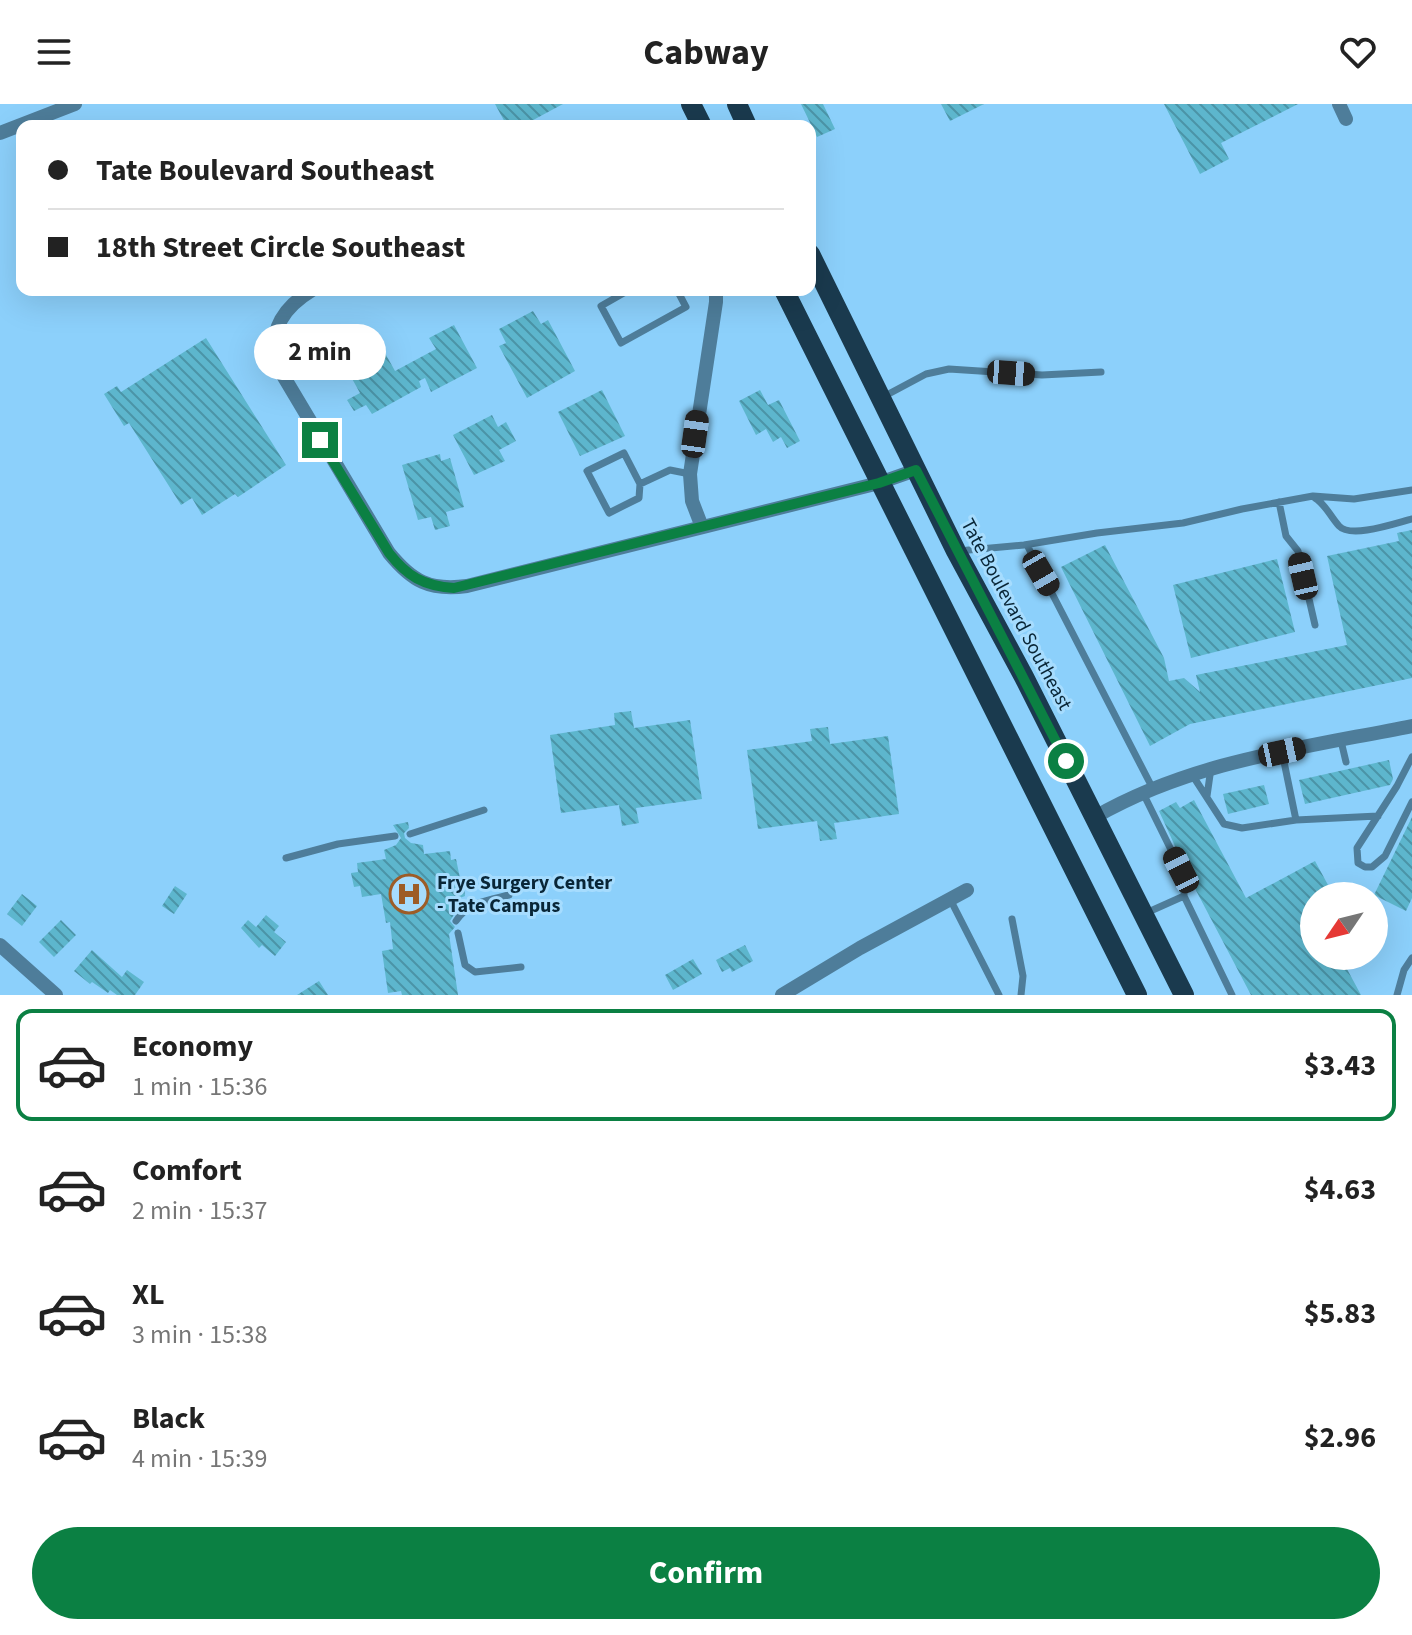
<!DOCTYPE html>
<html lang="en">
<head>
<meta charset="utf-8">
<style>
	:root { --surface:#fff; --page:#f2f2f2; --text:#222; --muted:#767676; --line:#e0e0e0; --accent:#0b8043 }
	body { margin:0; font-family:"Source Sans 3",sans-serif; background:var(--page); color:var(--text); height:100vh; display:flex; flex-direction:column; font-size:30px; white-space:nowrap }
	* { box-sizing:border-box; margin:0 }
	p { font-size:26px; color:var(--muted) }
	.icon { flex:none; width:44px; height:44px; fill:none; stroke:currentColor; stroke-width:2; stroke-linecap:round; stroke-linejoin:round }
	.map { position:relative; height:891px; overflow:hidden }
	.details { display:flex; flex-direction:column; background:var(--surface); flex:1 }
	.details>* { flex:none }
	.top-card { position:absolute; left:16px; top:16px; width:800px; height:176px; border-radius:16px; box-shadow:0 8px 32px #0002; display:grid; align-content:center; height:176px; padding:0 32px; background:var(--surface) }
	.needle { width:52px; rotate:235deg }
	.tools { position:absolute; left:1300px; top:778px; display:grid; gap:16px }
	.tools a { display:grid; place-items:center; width:88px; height:88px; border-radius:50%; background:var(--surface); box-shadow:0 8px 32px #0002; font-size:40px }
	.end { position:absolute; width:36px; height:36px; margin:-18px; border:10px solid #0b8043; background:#fff; box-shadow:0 0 0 4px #fff }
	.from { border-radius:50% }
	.bubble { position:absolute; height:56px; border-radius:28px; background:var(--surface); box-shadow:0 8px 32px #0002; font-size:26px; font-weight:700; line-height:56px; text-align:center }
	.car { position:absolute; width:24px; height:48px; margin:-24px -12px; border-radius:10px; box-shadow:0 0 6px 2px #0007; background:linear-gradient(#222 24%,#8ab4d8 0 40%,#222 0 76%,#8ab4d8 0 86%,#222 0) }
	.top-card b { display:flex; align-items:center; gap:28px; height:76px; font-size:30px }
	.top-card b+b { border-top:2px solid var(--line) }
	.top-card i { width:20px; height:20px; background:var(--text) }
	ul { padding:14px 0 0; list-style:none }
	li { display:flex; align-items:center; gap:24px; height:112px; margin:0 16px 12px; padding:0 16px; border:4px solid transparent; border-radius:16px }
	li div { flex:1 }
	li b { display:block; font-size:30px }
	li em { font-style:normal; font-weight:700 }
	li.current { border-color:var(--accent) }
	li>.icon { width:72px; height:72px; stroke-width:1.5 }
	.cta { display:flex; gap:16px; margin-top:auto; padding:16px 32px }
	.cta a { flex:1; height:92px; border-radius:48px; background:var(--accent); color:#fff; font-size:32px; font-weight:700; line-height:92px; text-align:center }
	header { display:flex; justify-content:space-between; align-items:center; height:104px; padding:0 32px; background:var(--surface); font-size:36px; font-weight:700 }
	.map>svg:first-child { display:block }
	.building { fill:url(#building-back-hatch) }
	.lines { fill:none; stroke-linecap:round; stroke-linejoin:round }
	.lane { stroke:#4e7d9a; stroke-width:7 }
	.street { stroke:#4e7d9a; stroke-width:14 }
	.primary { stroke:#1a3a4e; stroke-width:20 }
	.route { stroke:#0b8043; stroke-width:10 }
	.labels { text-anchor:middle; stroke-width:6; stroke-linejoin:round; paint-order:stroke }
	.street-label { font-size:20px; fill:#092637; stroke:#a6dcfe }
	.poi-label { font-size:20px; font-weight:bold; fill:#092637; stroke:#a6dcfe; text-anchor:start }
</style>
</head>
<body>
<header><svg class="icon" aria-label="menu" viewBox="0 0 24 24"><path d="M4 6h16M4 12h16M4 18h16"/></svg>Cabway<svg class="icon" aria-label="heart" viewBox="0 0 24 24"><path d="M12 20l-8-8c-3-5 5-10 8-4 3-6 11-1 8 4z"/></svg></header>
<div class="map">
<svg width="1412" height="891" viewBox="0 0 1412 891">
	<defs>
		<pattern id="building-back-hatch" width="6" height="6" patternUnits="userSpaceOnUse" patternTransform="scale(2)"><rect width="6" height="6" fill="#5db6cd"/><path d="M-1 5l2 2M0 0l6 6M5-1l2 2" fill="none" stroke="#4b94a7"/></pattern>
	</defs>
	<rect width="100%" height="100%" fill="#8cd0fb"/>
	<path class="building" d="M 495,0 L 563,0 L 522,22 L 507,22 Z
		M 801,0 L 823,0 L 835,25 L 817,33 Z
		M 941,0 L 984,0 L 950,17 Z
		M 1164,0 L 1298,0 L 1221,39 L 1229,55 L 1200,70 Z
		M 533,207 L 541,220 L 548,216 L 575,267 L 527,294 L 499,242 L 506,239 L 499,225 Z
		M 454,221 L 477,264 L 431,288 L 425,274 L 419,277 L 421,283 L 372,310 L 366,301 L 354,307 L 347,296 L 360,289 L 335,244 L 371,224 L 395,267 L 436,245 L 429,234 Z
		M 206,234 L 286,361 L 238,393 L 235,390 L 202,411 L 192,394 L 181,401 L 129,319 L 124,322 L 104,290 L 117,282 L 121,288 Z
		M 602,286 L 625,332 L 580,352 L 558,308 Z
		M 760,286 L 768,301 L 779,296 L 800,337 L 787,344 L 781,333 L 773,338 L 766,325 L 756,331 L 739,297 Z
		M 492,311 L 498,323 L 506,318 L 516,337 L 499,346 L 505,357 L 474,371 L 453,331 Z
		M 440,350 L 441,357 L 450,354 L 464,403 L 446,408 L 450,422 L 435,426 L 431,413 L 418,416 L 402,361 Z
		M 1412,426 L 1412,574 L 1190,620 L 1150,642 L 1061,463 L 1105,441 L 1164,554 L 1169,577 L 1184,574 L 1200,588 L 1196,571 L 1347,541 L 1327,452 L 1399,437 L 1397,429 Z
		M 1277,455 L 1295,528 L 1191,554 L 1173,481 Z
		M 631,607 L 634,624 L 690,616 L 702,695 L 636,704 L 639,719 L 622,722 L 619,701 L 561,709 L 550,631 L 615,621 L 614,609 Z
		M 828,623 L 830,640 L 888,632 L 899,710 L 834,719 L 837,735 L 820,737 L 817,717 L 758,725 L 747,646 L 812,637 L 810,625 Z
		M 1389,656 L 1393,675 L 1390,681 L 1305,700 L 1299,676 Z
		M 1264,681 L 1269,700 L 1228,710 L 1223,690 Z
		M 1194,696 L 1246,794 L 1315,757 L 1334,792 L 1314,792 L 1314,852 L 1340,852 L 1361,891 L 1251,891 L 1190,775 L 1159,707 L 1176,698 L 1180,704 Z
		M 1412,713 L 1412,794 L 1406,807 L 1374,791 Z
		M 408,718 L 409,724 L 404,729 L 405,734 L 411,739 L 423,741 L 424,750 L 450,747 L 451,756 L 456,755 L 460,774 L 463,774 L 465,792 L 457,795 L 458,804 L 450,817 L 455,823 L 449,830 L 458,891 L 402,891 L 401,887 L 388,889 L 382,847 L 393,845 L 390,818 L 386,819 L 381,790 L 362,793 L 360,782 L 354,783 L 351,769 L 358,768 L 357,759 L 386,755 L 384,746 L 396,741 L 401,734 L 393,721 Z
		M 175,782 L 187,790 L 174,810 L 162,802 Z
		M 22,790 L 37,802 L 22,822 L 7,810 Z
		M 266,811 L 279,822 L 274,828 L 286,838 L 275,852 L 262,841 L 259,844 L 241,824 L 248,816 L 256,823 Z
		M 61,816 L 76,831 L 54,853 L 39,838 Z
		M 745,841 L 753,857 L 732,868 L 730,864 L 722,868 L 716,856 Z
		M 92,846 L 122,873 L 127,866 L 144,878 L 135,891 L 117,891 L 110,886 L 108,889 L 92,878 L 90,880 L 74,867 Z
		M 693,855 L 702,870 L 673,886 L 665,871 Z
		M 319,877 L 328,891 L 297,891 Z"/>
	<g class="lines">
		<path class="lane" d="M 629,186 L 601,202 L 621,239 L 686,203 L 677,186
			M 881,294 L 926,270 L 949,265 L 1042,271 L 1101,268
			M 624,349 L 640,380 L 639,394 L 609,409 L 587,367 Z
			M 640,380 L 670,366 L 690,370
			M 1315,394 C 1326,401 1330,412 1339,422 C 1351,435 1396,419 1412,415
			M 1279,398 L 1286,432 L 1298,447 L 1315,521
			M 1027,441 L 1152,683
			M 958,447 L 1024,441 L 1097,429 L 1183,419 L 1242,405 L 1313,392 L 1354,395 L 1412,386
			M 1341,637 L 1346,658
			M 1282,648 L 1296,716 L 1378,712
			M 1412,653 L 1397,682 L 1357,744 L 1358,759 L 1365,763 L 1372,763 L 1385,752 L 1412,698
			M 1191,669 L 1224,720 L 1242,724 L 1296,716
			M 1143,689 L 1181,766 L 1184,777 L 1184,792 L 1232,891
			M 1207,692 L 1211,664
			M 410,730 L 484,706
			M 286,754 L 338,740 L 395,732
			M 950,795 L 999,891
			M 1146,809 L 1184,792
			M 1012,815 L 1023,872 L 1021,891
			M 456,817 C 468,798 488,796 509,791
			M 458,829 L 465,861 L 475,868 L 521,863
			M 1397,891 L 1404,866 L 1412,854"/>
		<path class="street" d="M 1339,0 L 1346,15
			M 0,29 L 75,0
			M 312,186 C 284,203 270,224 275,258 L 389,449 C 412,477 429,487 467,482 L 879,379 L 916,366
			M 702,423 L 692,397 L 690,370 L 716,198 L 716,186
			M 1095,713 C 1192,657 1303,644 1412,622
			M 0,841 L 56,891
			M 782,891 L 860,844 L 967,786"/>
		<path class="primary" d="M 691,0 L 702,22
			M 737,0 L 747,22
			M 810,150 L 956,447 L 1024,573 L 1184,891
			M 784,186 L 1137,891"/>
	</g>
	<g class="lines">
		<path class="route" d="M 320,336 L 389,449 C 407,472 423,482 454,484 L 879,379 L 916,366 L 1066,657"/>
	</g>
	<defs>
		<g id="hospital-ring" transform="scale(2)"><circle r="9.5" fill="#a6dcfe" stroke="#9d5c27" stroke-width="1.5"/><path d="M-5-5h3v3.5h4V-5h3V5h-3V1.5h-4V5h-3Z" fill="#9d5c27"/></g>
	</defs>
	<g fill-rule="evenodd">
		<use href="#hospital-ring" x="409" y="790"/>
	</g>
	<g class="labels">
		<g class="street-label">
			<text transform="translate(1017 510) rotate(62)" y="7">Tate Boulevard Southeast</text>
		</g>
		<g class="poi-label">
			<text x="437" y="785">Frye Surgery Center<tspan x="437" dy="23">- Tate Campus</tspan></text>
		</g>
	</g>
</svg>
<div class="tools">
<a><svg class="needle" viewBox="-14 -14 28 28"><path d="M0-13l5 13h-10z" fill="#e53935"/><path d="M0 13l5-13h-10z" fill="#767676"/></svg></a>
</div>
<i class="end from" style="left:1066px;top:657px"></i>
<i class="end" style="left:320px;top:336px"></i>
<div class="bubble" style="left:254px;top:220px;width:132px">2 min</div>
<i class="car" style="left:1011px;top:269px;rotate:94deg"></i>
<i class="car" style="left:695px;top:330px;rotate:8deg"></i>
<i class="car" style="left:1041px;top:469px;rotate:150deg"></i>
<i class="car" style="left:1303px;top:472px;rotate:347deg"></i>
<i class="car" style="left:1282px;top:648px;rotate:78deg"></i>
<i class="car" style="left:1181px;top:766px;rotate:333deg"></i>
<div class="top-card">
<b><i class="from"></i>Tate Boulevard Southeast</b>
<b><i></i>18th Street Circle Southeast</b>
</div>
</div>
<section class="details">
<ul>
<li class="current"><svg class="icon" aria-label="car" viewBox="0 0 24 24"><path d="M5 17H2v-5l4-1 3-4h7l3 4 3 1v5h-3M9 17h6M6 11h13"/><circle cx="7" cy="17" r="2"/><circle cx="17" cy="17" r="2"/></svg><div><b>Economy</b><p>1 min · 15:36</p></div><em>$3.43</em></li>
<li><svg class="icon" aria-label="car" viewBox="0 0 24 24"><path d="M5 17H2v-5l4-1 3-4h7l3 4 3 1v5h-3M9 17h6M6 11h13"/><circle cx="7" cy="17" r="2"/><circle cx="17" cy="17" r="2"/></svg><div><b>Comfort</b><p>2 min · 15:37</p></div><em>$4.63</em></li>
<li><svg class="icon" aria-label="car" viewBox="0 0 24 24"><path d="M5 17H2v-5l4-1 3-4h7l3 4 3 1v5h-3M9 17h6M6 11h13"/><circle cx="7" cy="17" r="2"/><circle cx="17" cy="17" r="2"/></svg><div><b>XL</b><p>3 min · 15:38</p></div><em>$5.83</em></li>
<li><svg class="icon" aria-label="car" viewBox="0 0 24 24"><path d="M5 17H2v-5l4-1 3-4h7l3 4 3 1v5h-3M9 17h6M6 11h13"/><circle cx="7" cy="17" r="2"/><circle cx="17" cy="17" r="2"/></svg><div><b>Black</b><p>4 min · 15:39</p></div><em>$2.96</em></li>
</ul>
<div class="cta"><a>Confirm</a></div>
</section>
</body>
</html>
